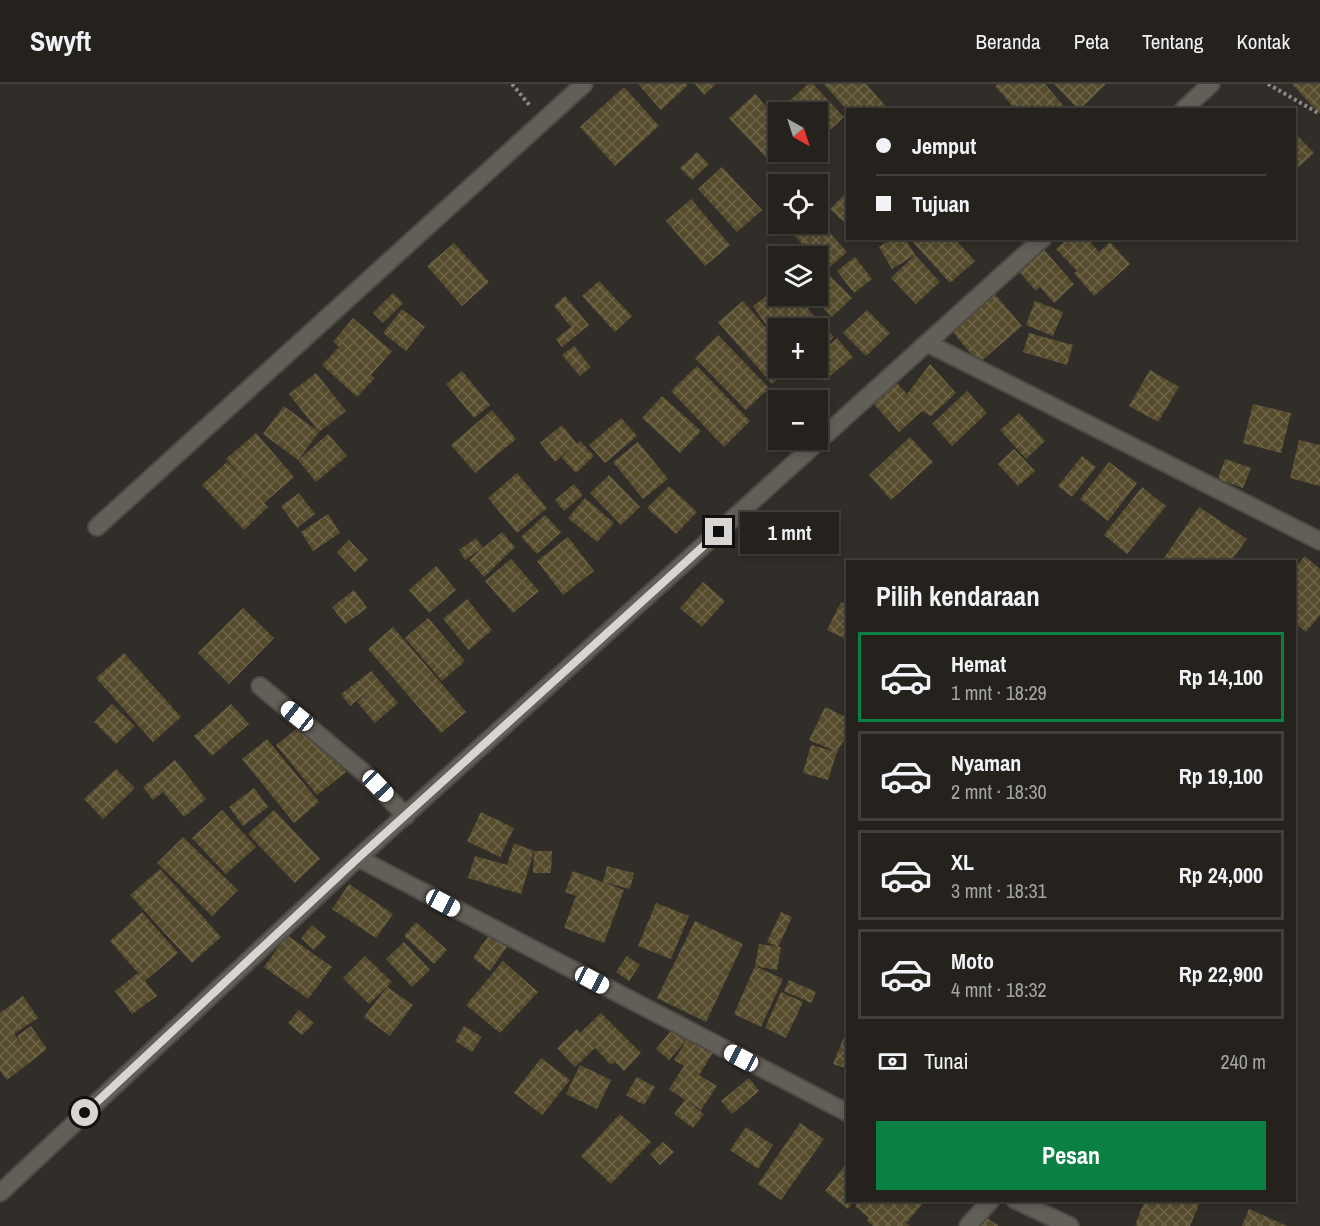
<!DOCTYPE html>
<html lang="id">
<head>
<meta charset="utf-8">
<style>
	:root { --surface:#25221e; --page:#2d2a27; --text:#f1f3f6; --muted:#a3a4a4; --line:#423f3c; --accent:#0b8043 }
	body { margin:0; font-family:"Archivo Narrow",sans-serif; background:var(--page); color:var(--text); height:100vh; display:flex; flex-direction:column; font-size:22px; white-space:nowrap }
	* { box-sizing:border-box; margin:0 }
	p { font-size:20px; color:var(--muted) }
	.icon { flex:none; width:33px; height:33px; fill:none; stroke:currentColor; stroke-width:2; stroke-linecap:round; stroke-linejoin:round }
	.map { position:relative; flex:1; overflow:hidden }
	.drawer { position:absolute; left:846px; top:476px; width:450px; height:642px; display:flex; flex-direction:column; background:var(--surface); border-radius:0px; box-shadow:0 3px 9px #0003,0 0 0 2px var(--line) }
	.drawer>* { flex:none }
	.banner { position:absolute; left:846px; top:24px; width:450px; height:132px; border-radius:0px; box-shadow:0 3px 9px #0003,0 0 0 2px var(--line); display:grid; align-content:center; height:132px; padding:0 30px; background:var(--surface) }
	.needle { width:39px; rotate:141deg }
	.fabs { position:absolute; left:768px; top:18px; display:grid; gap:12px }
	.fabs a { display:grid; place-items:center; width:60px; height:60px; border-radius:0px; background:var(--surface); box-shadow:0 3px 9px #0003,0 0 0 2px var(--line); font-size:30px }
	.end { position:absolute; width:27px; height:27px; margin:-14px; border:8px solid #d8d5d2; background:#111; box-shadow:0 0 0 3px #111 }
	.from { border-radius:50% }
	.bubble { position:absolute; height:42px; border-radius:0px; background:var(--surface); box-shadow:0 3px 9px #0003,0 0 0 2px var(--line); font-size:20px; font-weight:700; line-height:42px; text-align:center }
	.car { position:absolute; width:18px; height:36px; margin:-18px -9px; border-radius:8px; box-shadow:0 0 4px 2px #0007; background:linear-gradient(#fff 24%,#345 0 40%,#fff 0 76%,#345 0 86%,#fff 0) }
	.banner b { display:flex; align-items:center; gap:21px; height:57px; font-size:22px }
	.banner b+b { border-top:2px solid var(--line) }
	.banner i { width:15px; height:15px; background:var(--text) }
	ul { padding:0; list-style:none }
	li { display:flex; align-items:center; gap:18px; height:90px; margin:0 12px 9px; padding:0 18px; border:3px solid var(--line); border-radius:0px }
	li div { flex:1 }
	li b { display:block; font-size:22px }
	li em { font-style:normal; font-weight:700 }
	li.active { border-color:var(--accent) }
	li>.icon { width:54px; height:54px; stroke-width:1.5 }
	h2 { padding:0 30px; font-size:27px; line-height:72px }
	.pay { display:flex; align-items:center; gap:15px; height:66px; padding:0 30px; font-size:22px }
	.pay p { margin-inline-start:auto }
	.button { display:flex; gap:12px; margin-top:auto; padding:12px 30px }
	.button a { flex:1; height:69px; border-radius:0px; background:var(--accent); color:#fff; font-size:24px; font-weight:700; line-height:69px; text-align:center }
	header { display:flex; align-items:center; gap:36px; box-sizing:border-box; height:84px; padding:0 30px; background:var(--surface); border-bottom:2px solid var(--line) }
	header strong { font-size:28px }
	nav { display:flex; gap:33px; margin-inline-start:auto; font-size:21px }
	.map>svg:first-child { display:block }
	.building { fill:url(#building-cross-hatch) }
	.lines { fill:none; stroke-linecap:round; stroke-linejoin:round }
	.minor-casing { stroke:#4e4b47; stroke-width:20 }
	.path { stroke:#8c8985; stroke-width:4; stroke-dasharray:3 3; stroke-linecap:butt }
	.minor { stroke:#625e58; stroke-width:16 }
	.route { stroke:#d8d5d2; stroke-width:8 }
</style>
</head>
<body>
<header>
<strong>Swyft</strong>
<nav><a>Beranda</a><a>Peta</a><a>Tentang</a><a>Kontak</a></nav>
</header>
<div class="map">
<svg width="1320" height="1142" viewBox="0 0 1320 1142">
	<defs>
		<pattern id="building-cross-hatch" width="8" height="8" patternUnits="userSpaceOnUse" patternTransform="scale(1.5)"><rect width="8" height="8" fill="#564c2d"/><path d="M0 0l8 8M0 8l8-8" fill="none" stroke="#6e654b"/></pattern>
	</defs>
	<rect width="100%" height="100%" fill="#312d28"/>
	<path class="building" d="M 638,0 L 686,0 L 687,2 L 661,26 Z
		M 695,0 L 716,0 L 704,11 Z
		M 808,0 L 813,0 L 844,33 L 819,56 L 818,28 L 793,28 L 786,20 Z
		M 824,0 L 866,0 L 887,24 L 847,26 Z
		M 998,0 L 1045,0 L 1067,26 L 1016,26 L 995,2 Z
		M 1054,0 L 1106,0 L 1079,26 Z
		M 1292,0 L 1320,0 L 1320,30 Z
		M 624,3 L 659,42 L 615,82 L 580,43 Z
		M 755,10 L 778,36 L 778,68 L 782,68 L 770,78 L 729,34 Z
		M 1294,48 L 1314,69 L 1294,87 Z
		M 697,68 L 709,80 L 692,96 L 680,84 Z
		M 722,83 L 762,126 L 737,148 L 698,105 Z
		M 848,107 L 848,142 L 830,125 Z
		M 691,115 L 730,161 L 705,182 L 666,137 Z
		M 818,135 L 847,168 L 825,187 L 852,214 L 832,233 L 812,212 L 818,212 L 818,172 L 813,172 L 784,140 L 818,140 Z
		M 893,154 L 905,154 L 915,171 L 892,185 L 879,163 Z
		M 909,154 L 954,154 L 975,177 L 950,199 Z
		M 1068,154 L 1087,154 L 1099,168 L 1110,158 L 1130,180 L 1094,212 L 1074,189 L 1077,187 L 1056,165 Z
		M 454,159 L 489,198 L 462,222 L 427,182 Z
		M 1039,160 L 1074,200 L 1054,219 L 1040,203 L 1036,207 L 1014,182 Z
		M 805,165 L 812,172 L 796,172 Z
		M 915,171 L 940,198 L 916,220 L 891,194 Z
		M 855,173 L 872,195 L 854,209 L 837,187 Z
		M 599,197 L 632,232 L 615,248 L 582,212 Z
		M 778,203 L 778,212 L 799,212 L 812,230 L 793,244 L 778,244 L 778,284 L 791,284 L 772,300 L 718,238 L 743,217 L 775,254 L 753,222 Z
		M 993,208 L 1022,242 L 979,279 L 950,245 Z
		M 393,209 L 403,219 L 383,239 L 373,229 Z
		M 565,212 L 589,241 L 562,263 L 556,255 L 571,243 L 554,222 Z
		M 1035,217 L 1063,228 L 1053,252 L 1026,241 Z
		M 402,225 L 425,243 L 406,267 L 383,249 Z
		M 867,226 L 890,249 L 866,272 L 843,249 Z
		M 812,230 L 834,253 L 818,269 L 818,244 L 798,244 Z
		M 353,234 L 392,267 L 371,291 L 375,294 L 357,313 L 322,281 L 339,263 L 333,258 Z
		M 1029,249 L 1073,261 L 1067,281 L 1023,268 Z
		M 718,251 L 769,304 L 746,326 L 695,274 Z
		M 837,254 L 853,273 L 824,297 L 812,284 L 818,284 L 818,271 Z
		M 574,262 L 591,283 L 580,292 L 562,271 Z
		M 930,280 L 956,309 L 931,332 L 922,327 L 899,348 L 873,319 L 896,298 L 907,310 Z
		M 697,282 L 750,337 L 724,363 L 671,307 Z
		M 1150,286 L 1179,303 L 1158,338 L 1129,322 Z
		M 462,287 L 490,321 L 474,334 L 446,300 Z
		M 316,289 L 346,327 L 319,348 L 298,376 L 328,350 L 347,372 L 316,398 L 298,376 L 263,350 L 284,322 L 319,348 L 289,310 Z
		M 967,307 L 987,329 L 952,362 L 932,340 Z
		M 662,312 L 701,347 L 680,369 L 642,334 Z
		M 1253,320 L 1291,329 L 1281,369 L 1243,359 Z
		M 492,326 L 516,355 L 475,389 L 451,361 Z
		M 1019,329 L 1045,357 L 1026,375 L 1000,346 Z
		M 621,334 L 637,352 L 605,379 L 589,361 Z
		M 562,341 L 577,360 L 580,357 L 594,372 L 576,389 L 562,374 L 574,362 L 555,378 L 540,359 Z
		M 256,349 L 294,393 L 264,419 L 268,423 L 244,446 L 202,401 L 227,378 L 249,401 L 226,375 Z
		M 910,353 L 933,378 L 891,416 L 869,391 Z
		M 1299,356 L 1320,361 L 1320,402 L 1290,394 Z
		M 638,358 L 668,395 L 643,415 L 613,378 Z
		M 1014,365 L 1035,387 L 1018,402 L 998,380 Z
		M 1082,372 L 1096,383 L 1072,413 L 1058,402 Z
		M 1225,375 L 1251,384 L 1243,404 L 1218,395 Z
		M 1109,378 L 1137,399 L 1108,437 L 1080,415 Z
		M 517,389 L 547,424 L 517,449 L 488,414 Z
		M 609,391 L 640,423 L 621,441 L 590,409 Z
		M 574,400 L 583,411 L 564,427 L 555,416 Z
		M 669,402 L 697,428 L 676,450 L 647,424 Z
		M 1142,403 L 1166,422 L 1127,470 L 1104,451 Z
		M 299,409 L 315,430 L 297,444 L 281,422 Z
		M 585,414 L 614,439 L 597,458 L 568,434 Z
		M 1199,423 L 1247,455 L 1231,477 L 1162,477 Z
		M 328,430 L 340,449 L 313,467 L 301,448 Z
		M 545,431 L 561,448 L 537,470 L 521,453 Z
		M 502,448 L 515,463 L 484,493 L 469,476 L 483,464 L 465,476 L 459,466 L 476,454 L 483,464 Z
		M 568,453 L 594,487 L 563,511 L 537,477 Z
		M 349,456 L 368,476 L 355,488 L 337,468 Z
		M 1305,472 L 1320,485 L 1320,531 L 1306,548 L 1294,538 L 1294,485 Z
		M 511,475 L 539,507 L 513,529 L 485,497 Z
		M 436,482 L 456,506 L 429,529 L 409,506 Z
		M 703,498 L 725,517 L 702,543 L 680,524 Z
		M 354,506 L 367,524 L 345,540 L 332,523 Z
		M 467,515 L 492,546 L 469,566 L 443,535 Z
		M 841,518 L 848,521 L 848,556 L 827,546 Z
		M 243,524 L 274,554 L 229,600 L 198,569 Z
		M 428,534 L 465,577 L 442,597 L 405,554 Z
		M 393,543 L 466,628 L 441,649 L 368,565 Z
		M 124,569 L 181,633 L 153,658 L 96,594 Z
		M 371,587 L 398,619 L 375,639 L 357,618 L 370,606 L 350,622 L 341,610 Z
		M 112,620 L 135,642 L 116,660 L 94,638 Z
		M 231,620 L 249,640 L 212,672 L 194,652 Z
		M 825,623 L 848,634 L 848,649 L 837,668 L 828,696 L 803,689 L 811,661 L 837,668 L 809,656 Z
		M 305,638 L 346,688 L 317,711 L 276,661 Z
		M 267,655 L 319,718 L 294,739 L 242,675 Z
		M 175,676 L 206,715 L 184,733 L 163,708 L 153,716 L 143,703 Z
		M 116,685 L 135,704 L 103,735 L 84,715 Z
		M 254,704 L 268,723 L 243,742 L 229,723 Z
		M 222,726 L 256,763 L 226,790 L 192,754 Z
		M 274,726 L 320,775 L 295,799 L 248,750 Z
		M 481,728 L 514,744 L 500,773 L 467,757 Z
		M 183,753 L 238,806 L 212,832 L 157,779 Z
		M 514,759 L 534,767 L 521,810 L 468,794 L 475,772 L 507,781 Z
		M 534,767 L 552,767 L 551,789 L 533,789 Z
		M 607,782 L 634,789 L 630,805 L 603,798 Z
		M 160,785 L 221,853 L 192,879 L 130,811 Z
		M 573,787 L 624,806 L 604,859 L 564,844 L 576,812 L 565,808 Z
		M 349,800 L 393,830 L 376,854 L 332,825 Z
		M 656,819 L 689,832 L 671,875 L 638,862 Z
		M 142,828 L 178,869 L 145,897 L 157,912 L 132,930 L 115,907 L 138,889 L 110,857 Z
		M 781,828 L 792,833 L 778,863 L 767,858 Z
		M 695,837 L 743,860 L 706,938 L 657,914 Z
		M 416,838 L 447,866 L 434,880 L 404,852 Z
		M 312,841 L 326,853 L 314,866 L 301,854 Z
		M 491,848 L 509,860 L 490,887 L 473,874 Z
		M 287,851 L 332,883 L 308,915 L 264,883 Z
		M 404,858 L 430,886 L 412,903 L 386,875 Z
		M 759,860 L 781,863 L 777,886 L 755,882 Z
		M 365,872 L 392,898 L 369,920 L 343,894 Z
		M 627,872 L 640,881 L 629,897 L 616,888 Z
		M 503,877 L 538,908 L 500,949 L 466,921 Z
		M 755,882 L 783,895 L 761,943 L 734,930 Z
		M 789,896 L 816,908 L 811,919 L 784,907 Z
		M 387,903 L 413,921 L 390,952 L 364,933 Z
		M 781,908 L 803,918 L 786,954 L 765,944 Z
		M 23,912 L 38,934 L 14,950 L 24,964 L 17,952 L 31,942 L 47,965 L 7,996 L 0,987 L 0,929 Z
		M 299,926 L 314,939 L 302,951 L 288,939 Z
		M 601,929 L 641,969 L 624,987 L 615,978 L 611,981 L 595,964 L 575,983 L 557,964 L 577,945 L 580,949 Z
		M 464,942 L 482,953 L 472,968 L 455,957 Z
		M 675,942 L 688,954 L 669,976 L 656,965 Z
		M 848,943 L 848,985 L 833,980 Z
		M 688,954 L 713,969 L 699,991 L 717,1002 L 701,1026 L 688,1017 L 704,1030 L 693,1044 L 674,1030 L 685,1016 L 669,1005 L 684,982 L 674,976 Z
		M 541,974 L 570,996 L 542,1031 L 514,1009 Z
		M 580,981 L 611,996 L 597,1025 L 566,1010 Z
		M 637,993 L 655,1003 L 644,1021 L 626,1011 Z
		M 749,994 L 759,1007 L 732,1030 L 721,1017 Z
		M 620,1030 L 651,1058 L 611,1100 L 581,1072 Z
		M 800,1039 L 824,1055 L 781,1116 L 758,1100 Z
		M 746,1043 L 773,1061 L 758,1085 L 730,1066 Z
		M 663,1058 L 674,1068 L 660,1081 L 650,1070 Z
		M 848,1077 L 848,1116 L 855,1116 L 848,1125 L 825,1107 Z
		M 860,1116 L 923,1116 L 925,1117 L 906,1139 L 910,1142 L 873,1142 L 867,1137 L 869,1134 L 855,1122 Z
		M 1145,1116 L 1201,1116 L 1190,1142 L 1138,1142 L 1135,1141 Z
		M 1249,1125 L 1287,1142 L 1242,1142 Z
		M 983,1131 L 999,1142 L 975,1142 Z"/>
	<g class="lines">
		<g class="minor-casing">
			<path id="minor" d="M 1183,26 L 1211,0
				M 929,260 L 1320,457
				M 97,443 L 584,0
				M 260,602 L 363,688 L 406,732
				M 358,774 L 848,1029
				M 0,1109 L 358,774 L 1043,154
				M 1015,1116 L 1070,1142
				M 968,1142 L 991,1116"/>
		</g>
		<path class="path" d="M 512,0 L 531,23
			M 1268,0 L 1320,30"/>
		<use href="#minor" class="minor"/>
	</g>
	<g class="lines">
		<path class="route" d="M 85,1029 L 358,774 L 719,448"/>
	</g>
</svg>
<div class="fabs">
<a><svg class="needle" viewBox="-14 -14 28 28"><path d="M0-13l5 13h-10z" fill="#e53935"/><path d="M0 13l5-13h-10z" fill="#a3a4a4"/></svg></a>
<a><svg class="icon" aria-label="locate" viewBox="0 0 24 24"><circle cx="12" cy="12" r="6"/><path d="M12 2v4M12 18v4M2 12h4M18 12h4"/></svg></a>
<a><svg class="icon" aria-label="layers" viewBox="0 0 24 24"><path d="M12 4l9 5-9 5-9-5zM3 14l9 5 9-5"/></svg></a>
<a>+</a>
<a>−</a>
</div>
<i class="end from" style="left:85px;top:1029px"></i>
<i class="end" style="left:719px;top:448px"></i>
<div class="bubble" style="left:740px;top:428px;width:99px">1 mnt</div>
<i class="car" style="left:297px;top:632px;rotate:309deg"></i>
<i class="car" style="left:378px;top:702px;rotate:136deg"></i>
<i class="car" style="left:443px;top:819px;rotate:118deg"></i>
<i class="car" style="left:592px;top:896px;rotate:118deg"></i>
<i class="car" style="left:741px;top:974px;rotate:298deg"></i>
<div class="banner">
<b><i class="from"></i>Jemput</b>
<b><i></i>Tujuan</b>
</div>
<section class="drawer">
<h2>Pilih kendaraan</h2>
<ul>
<li class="active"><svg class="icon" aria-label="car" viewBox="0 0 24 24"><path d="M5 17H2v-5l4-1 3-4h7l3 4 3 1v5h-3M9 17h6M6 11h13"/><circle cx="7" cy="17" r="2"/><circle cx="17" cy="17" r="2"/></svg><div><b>Hemat</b><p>1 mnt · 18:29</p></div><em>Rp 14,100</em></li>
<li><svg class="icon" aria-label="car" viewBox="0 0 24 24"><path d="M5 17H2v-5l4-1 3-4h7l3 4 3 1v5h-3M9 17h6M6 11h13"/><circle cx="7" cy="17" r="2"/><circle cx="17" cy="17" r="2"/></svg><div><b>Nyaman</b><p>2 mnt · 18:30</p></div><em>Rp 19,100</em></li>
<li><svg class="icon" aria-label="car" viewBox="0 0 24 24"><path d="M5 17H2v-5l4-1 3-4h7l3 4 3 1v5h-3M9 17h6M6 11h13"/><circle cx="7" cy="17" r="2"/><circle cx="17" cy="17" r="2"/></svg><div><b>XL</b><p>3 mnt · 18:31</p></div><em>Rp 24,000</em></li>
<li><svg class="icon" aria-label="car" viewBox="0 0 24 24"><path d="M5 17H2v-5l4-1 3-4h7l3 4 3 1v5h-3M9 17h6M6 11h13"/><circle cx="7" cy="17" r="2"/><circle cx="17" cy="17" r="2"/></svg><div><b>Moto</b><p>4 mnt · 18:32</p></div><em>Rp 22,900</em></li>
</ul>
<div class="pay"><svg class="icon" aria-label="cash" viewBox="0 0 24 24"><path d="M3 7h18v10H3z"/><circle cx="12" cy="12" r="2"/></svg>Tunai<p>240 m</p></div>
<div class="button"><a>Pesan</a></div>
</section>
</div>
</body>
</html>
